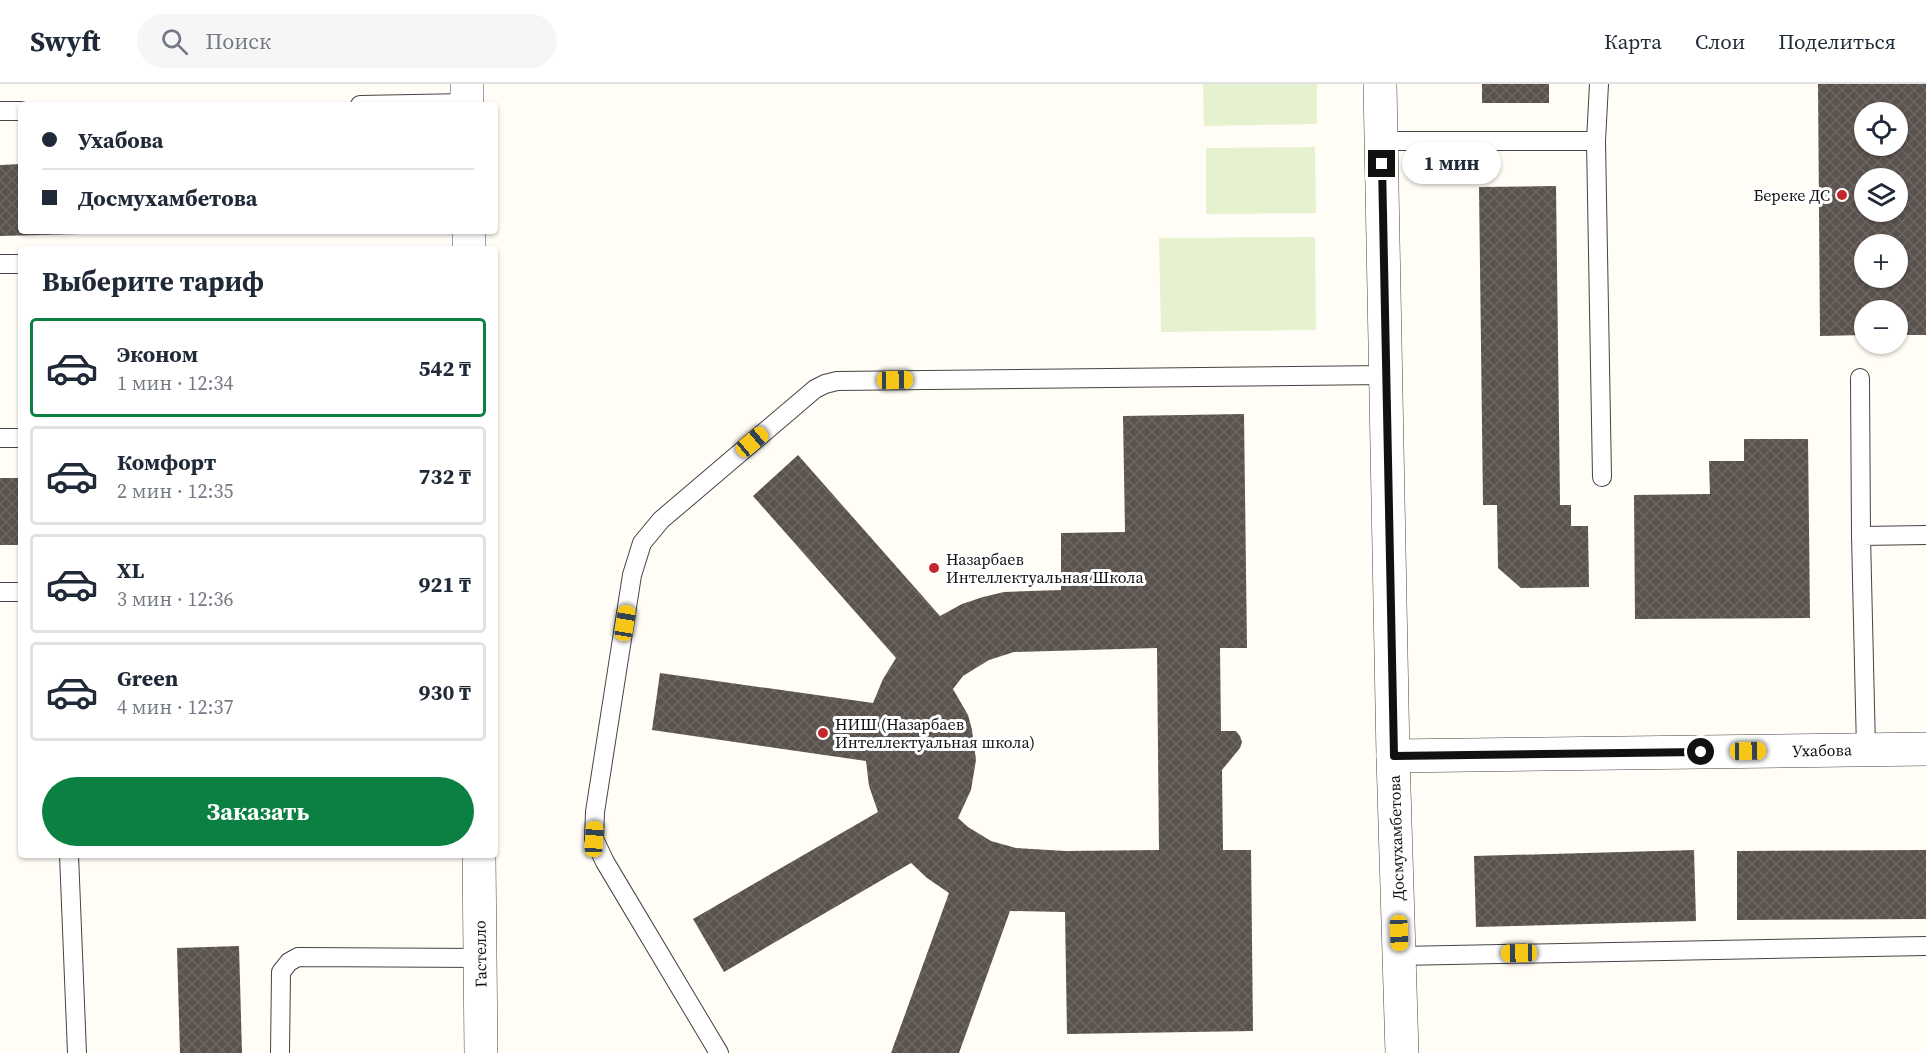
<!DOCTYPE html>
<html lang="ru">
<head>
<meta charset="utf-8">
<style>
	:root { --surface:#fff; --page:#f6f6f7; --text:#1f2937; --muted:#747a83; --line:#e0e1e3; --accent:#0b8043 }
	body { margin:0; font-family:"Source Serif 4",serif; background:var(--page); color:var(--text); height:100vh; display:flex; flex-direction:column; font-size:22px; white-space:nowrap }
	* { box-sizing:border-box; margin:0 }
	p { font-size:20px; color:var(--muted) }
	.icon { flex:none; width:33px; height:33px; fill:none; stroke:currentColor; stroke-width:2; stroke-linecap:round; stroke-linejoin:round }
	.map { position:relative; flex:1; overflow:hidden }
	.side { position:absolute; left:18px; top:162px; width:480px; height:612px; display:flex; flex-direction:column; background:var(--surface); border-radius:6px; box-shadow:0 2px 4px #0004 }
	.side>* { flex:none }
	.top-card { position:absolute; left:18px; top:18px; width:480px; height:132px; border-radius:6px; box-shadow:0 2px 4px #0004; display:grid; align-content:center; height:132px; padding:0 24px; background:var(--surface) }
	.fabs { position:absolute; left:1854px; top:18px; display:grid; gap:12px }
	.fabs a { display:grid; place-items:center; width:54px; height:54px; border-radius:50%; background:var(--surface); box-shadow:0 2px 4px #0004; font-size:30px }
	.end { position:absolute; width:27px; height:27px; margin:-14px; border:8px solid #111; background:#fff; box-shadow:0 0 0 3px #fff }
	.from { border-radius:50% }
	.bubble { position:absolute; height:42px; border-radius:21px; background:var(--surface); box-shadow:0 2px 4px #0004; font-size:20px; font-weight:700; line-height:42px; text-align:center }
	.car { position:absolute; width:18px; height:36px; margin:-18px -9px; border-radius:8px; box-shadow:0 0 4px 2px #0007; background:linear-gradient(#f5c518 24%,#345 0 40%,#f5c518 0 76%,#345 0 86%,#f5c518 0) }
	.top-card b { display:flex; align-items:center; gap:21px; height:57px; font-size:22px }
	.top-card b+b { border-top:2px solid var(--line) }
	.top-card i { width:15px; height:15px; background:var(--text) }
	ul { padding:0; list-style:none }
	li { display:flex; align-items:center; gap:18px; height:99px; margin:0 12px 9px; padding:0 12px; border:3px solid var(--line); border-radius:6px }
	li div { flex:1 }
	li b { display:block; font-size:22px }
	li em { font-style:normal; font-weight:700 }
	li.active { border-color:var(--accent) }
	li>.icon { width:54px; height:54px; stroke-width:1.5 }
	h2 { padding:0 24px; font-size:27px; line-height:72px }
	.button { display:flex; gap:12px; margin-top:auto; padding:12px 24px }
	.button a { flex:1; height:69px; border-radius:36px; background:var(--accent); color:#fff; font-size:24px; font-weight:700; line-height:69px; text-align:center }
	header { display:flex; align-items:center; gap:36px; box-sizing:border-box; height:84px; padding:0 30px; background:var(--surface); border-bottom:2px solid var(--line) }
	header strong { font-size:28px }
	nav { display:flex; gap:33px; margin-inline-start:auto; font-size:21px }
	.search { width:420px; height:54px; background:var(--page); display:flex; align-items:center; gap:15px; box-sizing:border-box; padding:0 21px; border-radius:33px; color:var(--muted); font-size:22px }
	.map>svg:first-child { display:block }
	.pitch { fill:#e6f2cf }
	.building { fill:url(#building-cross-hatch); fill-rule:evenodd }
	.lines { fill:none; stroke-linecap:round; stroke-linejoin:round }
	.service-casing { stroke:#444; stroke-width:20 }
	.minor-casing { stroke:#444; stroke-width:34 }
	.tertiary-casing { stroke:#444; stroke-width:34 }
	.service { stroke:#fff; stroke-width:18 }
	.minor { stroke:#fff; stroke-width:33 }
	.tertiary { stroke:#fff; stroke-width:33 }
	.route { stroke:#111; stroke-width:8 }
	.poi-dot { fill:#c4262e; stroke:#fff; stroke-width:2 }
	.labels { text-anchor:middle; stroke-width:6; stroke-linejoin:round; paint-order:stroke }
	.poi-label { font-size:16px; fill:#111; stroke:#fff; text-anchor:start }
	.street-label { font-size:16px; fill:#111; stroke:#fff }
</style>
</head>
<body>
<header>
<strong>Swyft</strong>
<div class="search"><svg class="icon" aria-label="search" viewBox="0 0 24 24"><circle cx="10" cy="10" r="6"/><path d="M15 15l6 6"/></svg>Поиск</div>
<nav><a>Карта</a><a>Слои</a><a>Поделиться</a></nav>
</header>
<div class="map">
<svg width="1926" height="969" viewBox="0 0 1926 969">
	<defs>
		<pattern id="building-cross-hatch" width="8" height="8" patternUnits="userSpaceOnUse" patternTransform="scale(1.5)"><rect width="8" height="8" fill="#5a524d"/><path d="M0 0l8 8M0 8l8-8" fill="none" stroke="#6d6662"/></pattern>
	</defs>
	<rect width="100%" height="100%" fill="#fffdf5"/>
	<path class="pitch" d="M 1203,0 L 1317,0 L 1317,40 L 1204,42 Z
		M 1315,63 L 1316,129 L 1206,130 L 1206,64 Z
		M 1315,153 L 1316,246 L 1161,248 L 1159,154 Z"/>
	<path class="building" d="M 1482,0 L 1549,0 L 1549,19 L 1482,19 Z
		M 1818,0 L 1926,0 L 1926,251 L 1898,251 L 1898,226 L 1864,226 L 1864,251 L 1820,252 ZM 1864,28 L 1898,28 L 1898,62 L 1864,62 ZM 1864,94 L 1898,94 L 1898,128 L 1864,128 ZM 1864,160 L 1898,160 L 1898,194 L 1864,194 Z
		M 21,80 L 21,147 L 120,147 L 120,149 L 0,152 L 0,81 Z
		M 1556,102 L 1560,421 L 1571,421 L 1571,442 L 1588,442 L 1589,503 L 1521,504 L 1498,484 L 1497,421 L 1483,421 L 1479,103 Z
		M 1244,330 L 1247,564 L 1220,564 L 1221,647 L 1236,647 L 1240,652 L 1242,658 L 1240,664 L 1222,686 L 1223,766 L 1251,766 L 1253,947 L 1067,950 L 1065,828 L 1010,827 L 959,969 L 891,969 L 949,809 L 927,794 L 911,779 L 724,888 L 693,835 L 878,728 L 869,702 L 866,677 L 652,646 L 660,589 L 873,619 L 883,595 L 896,574 L 753,412 L 798,371 L 940,532 L 962,520 L 983,513 L 1004,508 L 1061,506 L 1061,449 L 1125,448 L 1123,332 ZM 1157,564 L 1159,766 L 1065,767 L 1016,764 L 991,757 L 968,743 L 958,734 L 971,706 L 976,676 L 972,646 L 968,631 L 953,605 L 963,592 L 989,576 L 1014,568 Z
		M 1744,355 L 1808,355 L 1810,534 L 1635,535 L 1634,411 L 1710,410 L 1709,377 L 1744,377 Z
		M 0,394 L 21,394 L 21,461 L 0,461 Z
		M 1694,766 L 1696,837 L 1476,843 L 1474,772 Z
		M 1926,766 L 1926,835 L 1737,836 L 1737,767 Z
		M 239,862 L 242,969 L 180,969 L 177,864 Z"/>
	<g class="lines">
		<g class="service-casing">
			<path id="service" d="M 1599,0 L 1596,57 L 1602,393
				M 360,21 L 467,19
				M 0,27 L 21,27
				M 1381,57 L 1596,57
				M 0,180 L 21,180
				M 1860,294 L 1861,452 L 1926,451
				M 0,354 L 21,354
				M 1861,452 L 1866,665
				M 0,508 L 21,508
				M 69,771 L 77,969
				M 1399,872 L 1926,862
				M 280,969 L 281,888 L 289,878 L 298,873 L 480,874
				M 719,969 L 605,778 L 594,755 L 595,728 L 632,491 L 642,459 L 661,436 L 815,305 L 825,300 L 837,297 L 1386,291"/>
		</g>
		<g class="minor-casing">
			<path id="minor" d="M 467,0 L 467,21
				M 469,147 L 469,165
				M 1393,672 L 1926,665
				M 479,771 L 481,969"/>
		</g>
		<g class="tertiary-casing">
			<path id="tertiary" d="M 1380,0 L 1393,672 L 1402,969"/>
		</g>
		<use href="#service" class="service"/>
		<use href="#minor" class="minor"/>
		<use href="#tertiary" class="tertiary"/>
	</g>
	<g class="lines">
		<path class="route" d="M 1382,80 L 1394,672 L 1701,668"/>
	</g>
	<g class="poi-dot">
		<circle cx="1842" cy="111" r="6"/>
		<circle cx="934" cy="484" r="6"/>
		<circle cx="823" cy="649" r="6"/>
	</g>
	<g class="labels">
		<g class="poi-label">
			<text x="1830" y="117" text-anchor="end">Береке ДС</text>
			<text x="946" y="481">Назарбаев<tspan x="946" dy="18">Интеллектуальная Школа</tspan></text>
			<text x="835" y="646">НИШ (Назарбаев<tspan x="835" dy="18">Интеллектуальная школа)</tspan></text>
		</g>
		<g class="street-label">
			<text transform="translate(1822 666) rotate(-1)" y="6">Ухабова</text>
			<text transform="translate(1396 754) rotate(-92)" y="6">Досмухамбетова</text>
			<text transform="translate(480 870) rotate(-91)" y="6">Гастелло</text>
		</g>
	</g>
</svg>
<div class="fabs">
<a><svg class="icon" aria-label="locate" viewBox="0 0 24 24"><circle cx="12" cy="12" r="6"/><path d="M12 2v4M12 18v4M2 12h4M18 12h4"/></svg></a>
<a><svg class="icon" aria-label="layers" viewBox="0 0 24 24"><path d="M12 4l9 5-9 5-9-5zM3 14l9 5 9-5"/></svg></a>
<a>+</a>
<a>−</a>
</div>
<i class="end from" style="left:1701px;top:668px"></i>
<i class="end" style="left:1382px;top:80px"></i>
<div class="bubble" style="left:1402px;top:58px;width:99px">1 мин</div>
<i class="car" style="left:895px;top:296px;rotate:89deg"></i>
<i class="car" style="left:752px;top:358px;rotate:50deg"></i>
<i class="car" style="left:625px;top:539px;rotate:9deg"></i>
<i class="car" style="left:1748px;top:667px;rotate:89deg"></i>
<i class="car" style="left:594px;top:755px;rotate:3deg"></i>
<i class="car" style="left:1399px;top:849px;rotate:178deg"></i>
<i class="car" style="left:1519px;top:869px;rotate:269deg"></i>
<div class="top-card">
<b><i class="from"></i>Ухабова</b>
<b><i></i>Досмухамбетова</b>
</div>
<section class="side">
<h2>Выберите тариф</h2>
<ul>
<li class="active"><svg class="icon" aria-label="car" viewBox="0 0 24 24"><path d="M5 17H2v-5l4-1 3-4h7l3 4 3 1v5h-3M9 17h6M6 11h13"/><circle cx="7" cy="17" r="2"/><circle cx="17" cy="17" r="2"/></svg><div><b>Эконом</b><p>1 мин · 12:34</p></div><em>542 ₸</em></li>
<li><svg class="icon" aria-label="car" viewBox="0 0 24 24"><path d="M5 17H2v-5l4-1 3-4h7l3 4 3 1v5h-3M9 17h6M6 11h13"/><circle cx="7" cy="17" r="2"/><circle cx="17" cy="17" r="2"/></svg><div><b>Комфорт</b><p>2 мин · 12:35</p></div><em>732 ₸</em></li>
<li><svg class="icon" aria-label="car" viewBox="0 0 24 24"><path d="M5 17H2v-5l4-1 3-4h7l3 4 3 1v5h-3M9 17h6M6 11h13"/><circle cx="7" cy="17" r="2"/><circle cx="17" cy="17" r="2"/></svg><div><b>XL</b><p>3 мин · 12:36</p></div><em>921 ₸</em></li>
<li><svg class="icon" aria-label="car" viewBox="0 0 24 24"><path d="M5 17H2v-5l4-1 3-4h7l3 4 3 1v5h-3M9 17h6M6 11h13"/><circle cx="7" cy="17" r="2"/><circle cx="17" cy="17" r="2"/></svg><div><b>Green</b><p>4 мин · 12:37</p></div><em>930 ₸</em></li>
</ul>
<div class="button"><a>Заказать</a></div>
</section>
</div>
</body>
</html>
